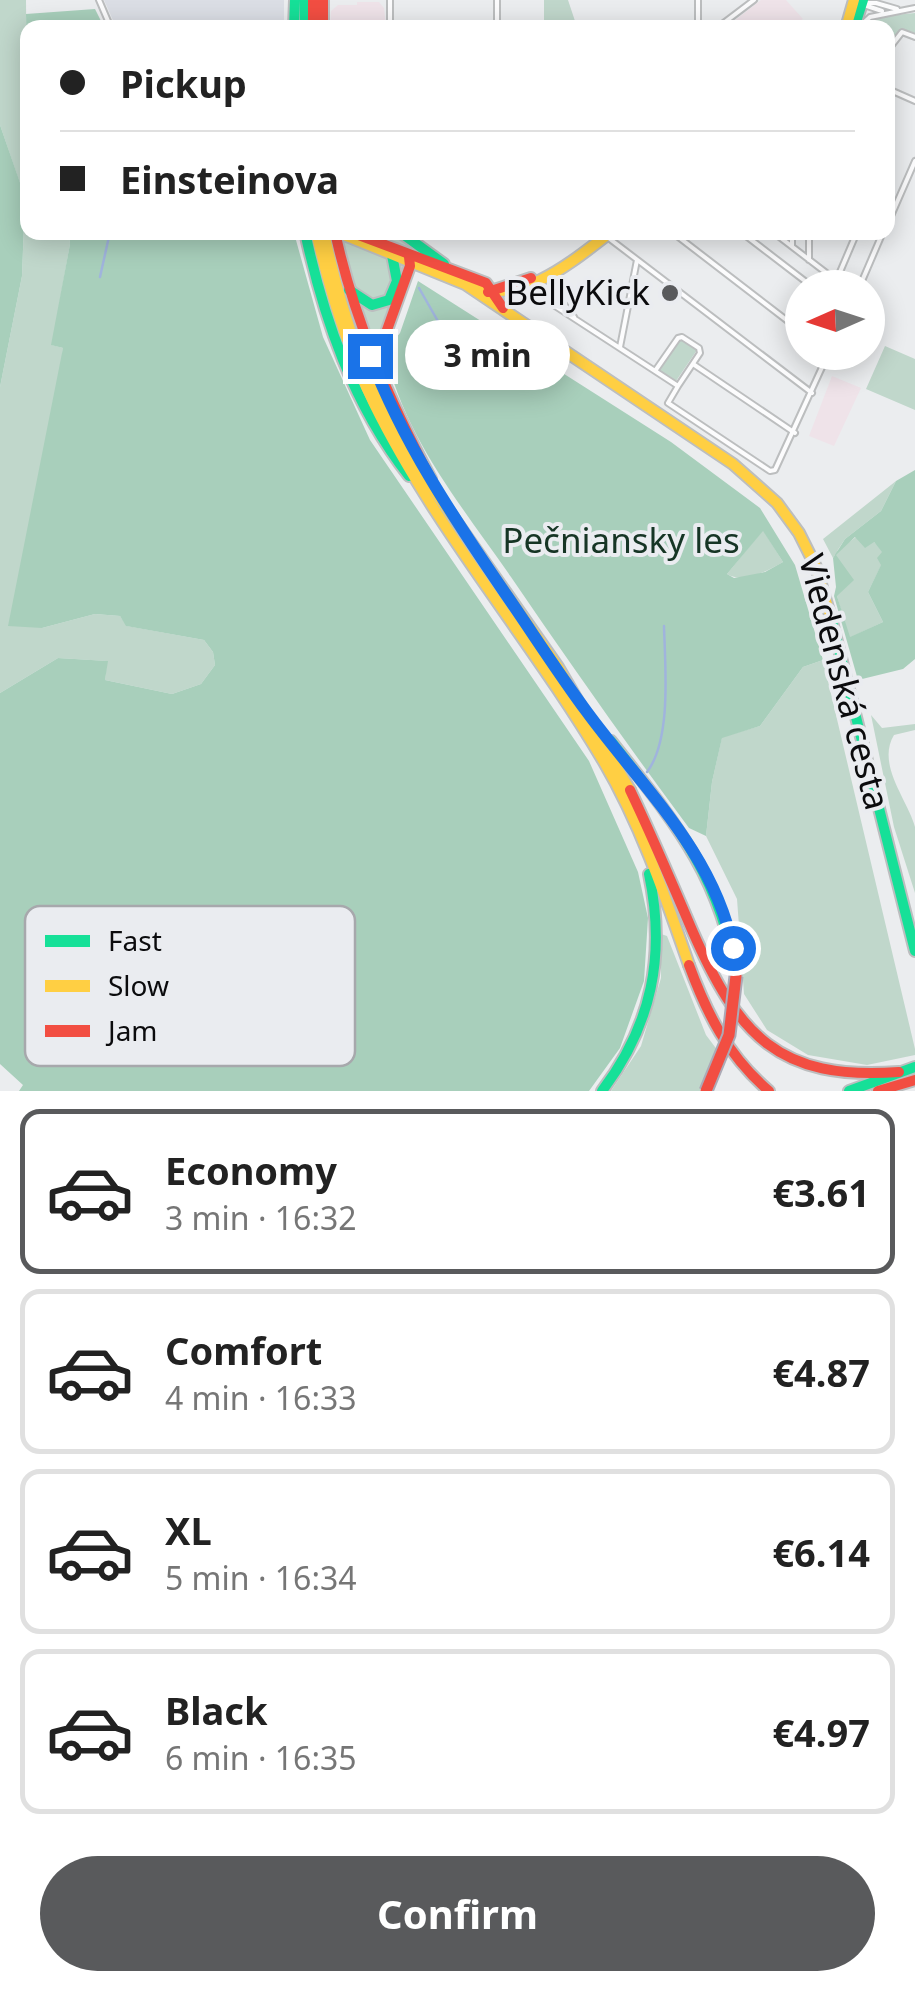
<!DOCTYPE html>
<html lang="en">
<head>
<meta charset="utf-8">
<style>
	:root { --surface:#fff; --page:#f6f6f6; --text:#222; --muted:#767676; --line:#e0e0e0; --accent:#595a5c }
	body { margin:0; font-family:"Noto Sans",sans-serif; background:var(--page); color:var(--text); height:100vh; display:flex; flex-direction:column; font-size:38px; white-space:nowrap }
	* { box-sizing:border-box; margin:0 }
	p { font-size:32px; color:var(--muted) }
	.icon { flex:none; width:55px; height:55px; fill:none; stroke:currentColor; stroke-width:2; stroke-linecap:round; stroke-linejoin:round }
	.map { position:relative; height:1091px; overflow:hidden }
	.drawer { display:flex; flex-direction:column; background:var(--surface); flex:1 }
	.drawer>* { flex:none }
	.top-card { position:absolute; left:20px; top:20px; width:875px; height:220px; border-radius:20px; box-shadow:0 5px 25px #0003; display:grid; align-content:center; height:220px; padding:0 40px; background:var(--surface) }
	.needle { width:65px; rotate:267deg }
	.controls { position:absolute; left:785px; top:270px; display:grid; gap:20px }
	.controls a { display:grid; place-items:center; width:100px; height:100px; border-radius:50%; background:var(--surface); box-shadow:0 5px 25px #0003; font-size:50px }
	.end { position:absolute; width:45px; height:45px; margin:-22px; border:12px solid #1a73e8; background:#fff; box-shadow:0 0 0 5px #fff }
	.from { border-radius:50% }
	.bubble { position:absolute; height:70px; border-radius:35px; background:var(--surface); box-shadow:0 5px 25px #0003; font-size:32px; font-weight:700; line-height:70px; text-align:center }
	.top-card b { display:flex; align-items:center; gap:35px; height:95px; font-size:38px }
	.top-card b+b { border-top:2px solid var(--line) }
	.top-card i { width:25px; height:25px; background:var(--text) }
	ul { padding:18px 0 0; list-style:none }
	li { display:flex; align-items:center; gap:30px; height:165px; margin:0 20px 15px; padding:0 20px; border:5px solid var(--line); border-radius:20px }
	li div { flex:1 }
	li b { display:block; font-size:38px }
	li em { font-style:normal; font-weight:700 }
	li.on { border-color:var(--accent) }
	li>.icon { width:90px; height:90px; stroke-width:1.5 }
	.primary-button { display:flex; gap:20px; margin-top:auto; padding:20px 40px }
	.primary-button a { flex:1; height:115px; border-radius:60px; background:var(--accent); color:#fff; font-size:40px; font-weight:700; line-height:115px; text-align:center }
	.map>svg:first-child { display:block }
	.built { fill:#dbdee5 }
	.education { fill:#efe3e9 }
	.green { fill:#c0d7cb }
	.forest { fill:#a8cfbb; fill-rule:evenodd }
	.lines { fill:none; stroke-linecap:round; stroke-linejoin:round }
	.stream { stroke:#a0b4dd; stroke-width:2.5 }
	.street-casing { stroke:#bcbebf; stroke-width:8 }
	.fast-casing { stroke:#bcbebf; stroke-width:14 }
	.slow-casing { stroke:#bcbebf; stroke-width:14 }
	.jam-casing { stroke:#bcbebf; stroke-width:14 }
	.street { stroke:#fcfcfd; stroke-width:4 }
	.fast { stroke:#16e098; stroke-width:10 }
	.slow { stroke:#ffcf43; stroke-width:10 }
	.jam { stroke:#f24e42; stroke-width:10 }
	.jam-bridge-casing { stroke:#acaab6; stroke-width:15; stroke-linecap:butt }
	.jam-bridge { stroke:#f24e42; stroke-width:11 }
	.route { stroke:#1a73e8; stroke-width:12 }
	.poi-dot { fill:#595a5c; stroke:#eaecf0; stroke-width:4 }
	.labels { text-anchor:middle; stroke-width:8; stroke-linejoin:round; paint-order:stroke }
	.poi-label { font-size:35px; fill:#0b0b0d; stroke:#eaecf0; text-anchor:end }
	.park-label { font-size:35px; fill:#163525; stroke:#eaecf0 }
	.street-label { font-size:35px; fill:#0b0b0d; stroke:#eaecf0 }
	.key { fill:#eaecf0; stroke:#a7a8ac; stroke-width:2.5 }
	.key-label { font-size:28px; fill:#0b0b0d }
</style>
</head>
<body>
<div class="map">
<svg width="915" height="1091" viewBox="0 0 915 1091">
	<rect width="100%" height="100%" fill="#ebedef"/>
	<path class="built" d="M 104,0 L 284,0 L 284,27 L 116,27 Z"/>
	<path class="education" d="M 761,0 L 786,0 L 803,19 L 791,27 L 725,28 Z
		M 357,2 L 379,2 L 384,8 L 386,27 L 330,28 L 331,11 L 338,5 L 357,5 Z
		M 832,376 L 861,388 L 834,446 L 809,436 Z"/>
	<path class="green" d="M 0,0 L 26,0 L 28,232 L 69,233 L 70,244 L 52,345 L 63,348 L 42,628 L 95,614 L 120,616 L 127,626 L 204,640 L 213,652 L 215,665 L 201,684 L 172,694 L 105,680 L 107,661 L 58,658 L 0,693 L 0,387 L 22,276 L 25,198 L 0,125 Z
		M 544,0 L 568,0 L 577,27 L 544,27 Z
		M 915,13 L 915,34 L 899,31 L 888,45 L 888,28 L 861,28 L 875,17 Z
		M 340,233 L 396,233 L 427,255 L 390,242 L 386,257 L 396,270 L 390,297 L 378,305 L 356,296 Z
		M 397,260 L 409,265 L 380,340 L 378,365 L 355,301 L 375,310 L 392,301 Z
		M 680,339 L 697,350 L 676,381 L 659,370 Z
		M 885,346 L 915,359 L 915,410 L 866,389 Z
		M 896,481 L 881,511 L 845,539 L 837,551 L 856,537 L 873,541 L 883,552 L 882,564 L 868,592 L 883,622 L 849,638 L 837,596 L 835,555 L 833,558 L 823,539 Z
		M 763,530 L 783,562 C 767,571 744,584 727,574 Z
		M 823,660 L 915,1049 L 915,1055 L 867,1065 L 808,1055 L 767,1030 L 744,994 L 737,899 L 706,836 L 712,782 L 722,737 L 760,726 L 803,667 Z
		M 871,715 L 882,728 L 915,724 L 915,730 L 894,735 C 876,765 908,800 915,827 C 915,846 915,873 915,893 L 894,827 Z
		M 661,934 L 667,936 L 706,1035 L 718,1051 L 700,1091 L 611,1091 L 641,1046 L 661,978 Z"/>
	<path class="forest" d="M 95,9 L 104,27 L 28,28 L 27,67 L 26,14 Z
		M 0,125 L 25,197 L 22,276 L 0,387 Z
		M 69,233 L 294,233 L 323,337 L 370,440 L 589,761 L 638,872 L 648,918 L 644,981 L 620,1048 L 589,1091 L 19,1091 L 23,1085 L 0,1064 L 0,693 L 58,658 L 108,661 L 105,680 L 172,694 L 201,684 L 215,665 L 213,652 L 204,640 L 126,626 L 120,616 L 95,614 L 42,628 L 8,626 L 63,348 L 51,345 L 70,244 Z
		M 418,281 L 671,442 L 760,508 L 795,565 L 823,660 L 803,667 L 760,726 L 722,738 L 712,782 L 706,836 L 689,828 C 628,746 569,662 511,577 C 461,505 404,437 385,351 L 400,333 ZM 763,531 L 783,562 L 765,572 L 734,578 L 727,574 Z
		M 915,470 L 915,659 L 903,669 L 858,680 L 834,596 L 836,587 L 833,558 L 845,539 L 881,511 L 896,481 ZM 855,537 L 865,548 L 874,542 L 882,552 L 877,558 L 881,565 L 868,592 L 883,622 L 850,637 L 837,596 L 854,580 L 836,555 Z"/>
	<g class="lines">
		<path class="stream" d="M 258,232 L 264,237 L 274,232
			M 100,277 L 110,232
			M 419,288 L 443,330 L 456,333
			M 647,772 C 672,739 665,666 664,626"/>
		<g class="street-casing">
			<path id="street" d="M 99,0 L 111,28
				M 497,0 L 497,28
				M 698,0 L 698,28
				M 863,3 L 876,3 L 897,9
				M 864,5 L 882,11
				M 390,28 L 390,0
				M 717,28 L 754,0
				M 858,28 L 870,17 L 915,8
				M 888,50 L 902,32 L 915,37
				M 888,89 L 915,101
				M 888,223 L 915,161
				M 672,232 L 802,332
				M 741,232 L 814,288
				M 773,232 L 846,288
				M 606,236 L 812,393
				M 792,246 L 792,232
				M 809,260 L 809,232
				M 837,279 L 857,232
				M 859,288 L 883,232
				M 574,317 L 559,298 L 552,299 L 552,304 L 655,371
				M 682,337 L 699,348 L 700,353 L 678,386 L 655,371 L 678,338 Z
				M 620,347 L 637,260
				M 693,364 L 795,433
				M 678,386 L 668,403 L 770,471 L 775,470 L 829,352"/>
		</g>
		<g class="fast-casing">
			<path id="fast" d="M 305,0 L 305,28
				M 294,28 L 295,0
				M 854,28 L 863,0
				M 305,232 C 324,320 353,404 409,476
				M 400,232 L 444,264
				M 349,290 L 372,305 L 389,300 L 397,281 L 392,255
				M 831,618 L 915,951
				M 611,741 C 672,819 721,875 736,976
				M 602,1091 C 652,1025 666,955 649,874
				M 849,1091 L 915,1067"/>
		</g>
		<g class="slow-casing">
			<path id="slow" d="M 846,28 L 854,0
				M 316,232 C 330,292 347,349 374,404 C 437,532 532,640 604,762 C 641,825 665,896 689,965
				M 324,232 C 339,305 361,372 397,437 L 558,667 L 630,790
				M 337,232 L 465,284 L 733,464 L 777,503 L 799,533 L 816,567 L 831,618
				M 474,287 C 523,305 574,260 611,232"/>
		</g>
		<g class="jam-casing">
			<path id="jam" d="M 313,0 L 313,28
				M 323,0 L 323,28
				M 335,232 C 354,320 389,400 431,479
				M 356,234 L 486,283 L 503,308
				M 488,292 L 531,278
				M 383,381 L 383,341 L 410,266 L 409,257
				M 630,790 C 652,836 672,883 692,930 C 738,1035 778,1081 899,1072
				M 689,965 C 707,1014 728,1056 769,1091
				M 878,1091 L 915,1080"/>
		</g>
		<use href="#street" class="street"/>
		<use href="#fast" class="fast"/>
		<use href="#slow" class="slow"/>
		<use href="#jam" class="jam"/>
		<g class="jam-bridge-casing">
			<path id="jam-bridge" d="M 706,1091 L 729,1035 L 736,976"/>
		</g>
		<use href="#jam-bridge" class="jam-bridge"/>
	</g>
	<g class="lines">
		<path class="route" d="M 370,356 C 403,442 453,517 505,593 C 532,632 558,673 587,712 C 642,787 714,853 733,948"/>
	</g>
	<circle class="poi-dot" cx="670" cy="293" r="10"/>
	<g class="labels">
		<g class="poi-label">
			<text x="650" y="305">BellyKick</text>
		</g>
		<g class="park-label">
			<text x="621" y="553">Pečniansky les</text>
		</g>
		<g class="street-label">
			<text transform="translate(844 682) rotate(75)" y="12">Viedenská cesta</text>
		</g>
	</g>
	<rect x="25" y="906" width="330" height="160" rx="15" class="key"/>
	<rect x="45" y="935" width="45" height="12" fill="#16e098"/>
	<rect x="45" y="980" width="45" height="12" fill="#ffcf43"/>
	<rect x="45" y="1025" width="45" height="12" fill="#f24e42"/>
	<g class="key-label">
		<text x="108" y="951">Fast</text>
		<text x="108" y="996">Slow</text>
		<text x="108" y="1041">Jam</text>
	</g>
</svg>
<div class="controls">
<a><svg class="needle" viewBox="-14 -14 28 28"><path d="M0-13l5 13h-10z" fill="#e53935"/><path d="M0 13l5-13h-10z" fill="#767676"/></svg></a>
</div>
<i class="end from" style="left:733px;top:948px"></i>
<i class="end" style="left:370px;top:356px"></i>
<div class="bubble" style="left:405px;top:320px;width:165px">3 min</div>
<div class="top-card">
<b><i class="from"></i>Pickup</b>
<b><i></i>Einsteinova</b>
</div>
</div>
<section class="drawer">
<ul>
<li class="on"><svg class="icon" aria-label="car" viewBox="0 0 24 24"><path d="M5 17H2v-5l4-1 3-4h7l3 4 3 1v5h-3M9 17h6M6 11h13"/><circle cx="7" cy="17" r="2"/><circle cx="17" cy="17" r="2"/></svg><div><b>Economy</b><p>3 min · 16:32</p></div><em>€3.61</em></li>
<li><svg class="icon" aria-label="car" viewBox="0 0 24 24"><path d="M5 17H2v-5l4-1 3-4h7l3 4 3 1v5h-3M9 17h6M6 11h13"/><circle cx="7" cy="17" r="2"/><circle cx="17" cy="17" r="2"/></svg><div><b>Comfort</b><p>4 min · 16:33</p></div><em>€4.87</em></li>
<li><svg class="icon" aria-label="car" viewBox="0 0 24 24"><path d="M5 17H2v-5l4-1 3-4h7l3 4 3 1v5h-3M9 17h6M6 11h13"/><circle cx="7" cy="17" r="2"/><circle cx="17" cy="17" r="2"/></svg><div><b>XL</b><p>5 min · 16:34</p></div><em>€6.14</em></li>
<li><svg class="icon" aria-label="car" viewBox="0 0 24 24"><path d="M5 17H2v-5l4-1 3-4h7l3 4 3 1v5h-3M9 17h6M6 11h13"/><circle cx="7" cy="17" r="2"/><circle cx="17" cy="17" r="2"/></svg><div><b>Black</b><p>6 min · 16:35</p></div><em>€4.97</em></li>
</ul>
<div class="primary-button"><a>Confirm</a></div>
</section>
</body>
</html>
